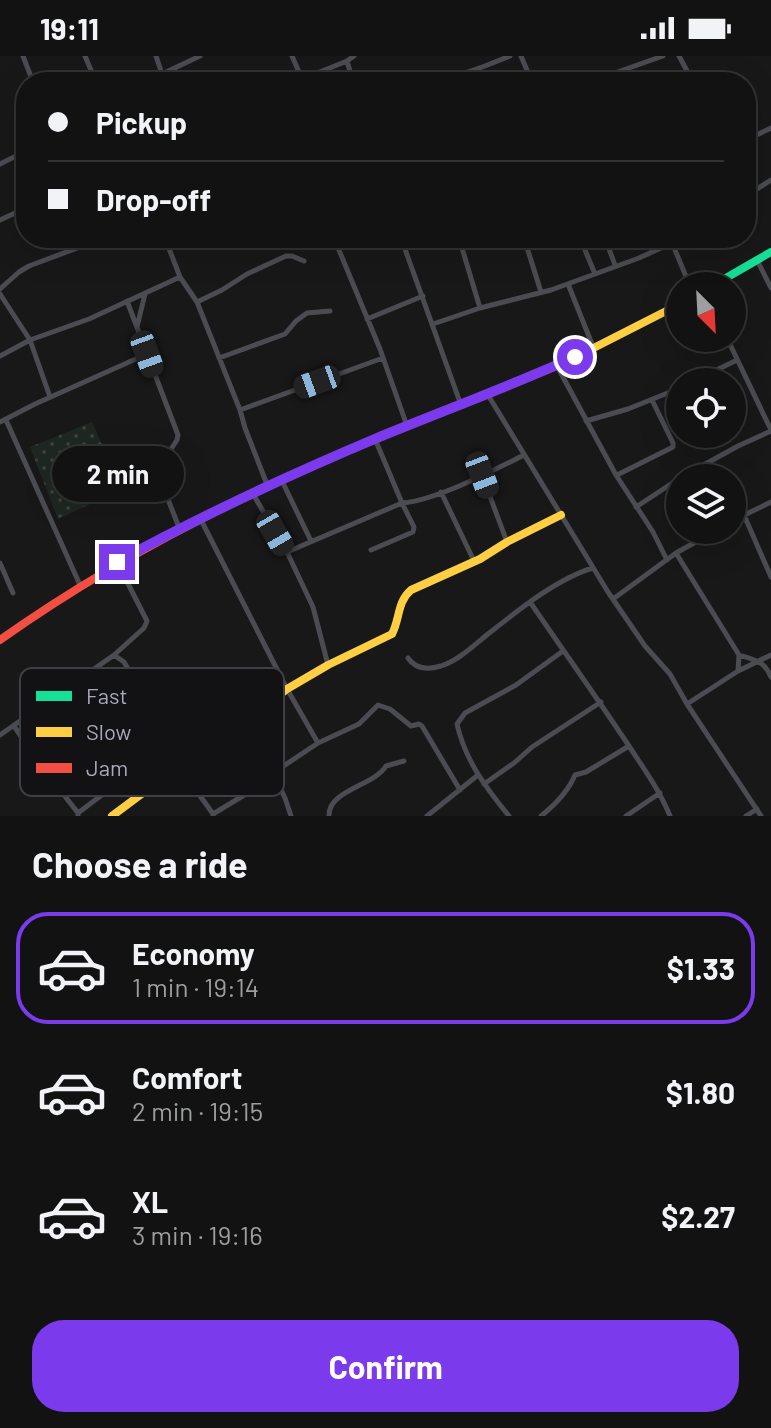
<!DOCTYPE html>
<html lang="en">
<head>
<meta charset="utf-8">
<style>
	:root { --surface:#121212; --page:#1b1b1b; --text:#f1f3f6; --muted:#9c9e9f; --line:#313232; --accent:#7c3aed }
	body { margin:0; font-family:Barlow,sans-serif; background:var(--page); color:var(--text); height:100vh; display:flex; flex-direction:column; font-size:30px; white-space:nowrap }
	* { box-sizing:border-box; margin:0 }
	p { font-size:26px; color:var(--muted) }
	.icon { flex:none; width:44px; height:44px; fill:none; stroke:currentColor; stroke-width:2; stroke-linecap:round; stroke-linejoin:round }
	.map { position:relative; height:760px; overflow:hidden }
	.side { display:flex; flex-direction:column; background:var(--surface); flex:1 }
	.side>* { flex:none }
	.top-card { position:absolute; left:16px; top:16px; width:740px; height:176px; border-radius:32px; box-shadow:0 8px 32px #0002,0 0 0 2px var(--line); display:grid; align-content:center; height:176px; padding:0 32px; background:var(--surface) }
	.needle { width:52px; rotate:156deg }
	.fabs { position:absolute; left:666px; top:216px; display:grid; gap:16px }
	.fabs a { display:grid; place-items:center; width:80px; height:80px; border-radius:50%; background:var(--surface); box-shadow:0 8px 32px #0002,0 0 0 2px var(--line); font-size:40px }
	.end { position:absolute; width:36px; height:36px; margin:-18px; border:10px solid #7c3aed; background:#fff; box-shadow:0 0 0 4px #fff }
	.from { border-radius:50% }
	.bubble { position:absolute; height:56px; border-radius:28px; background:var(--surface); box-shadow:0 8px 32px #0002,0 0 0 2px var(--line); font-size:26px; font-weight:700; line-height:56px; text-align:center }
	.car { position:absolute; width:24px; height:48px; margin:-24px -12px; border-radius:10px; box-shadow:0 0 6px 2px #0007; background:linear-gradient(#222 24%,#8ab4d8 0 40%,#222 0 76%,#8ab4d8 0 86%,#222 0) }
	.top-card b { display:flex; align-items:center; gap:28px; height:76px; font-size:30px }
	.top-card b+b { border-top:2px solid var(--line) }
	.top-card i { width:20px; height:20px; background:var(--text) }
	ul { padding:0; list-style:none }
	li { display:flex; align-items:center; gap:24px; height:112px; margin:0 16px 12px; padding:0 16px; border:4px solid transparent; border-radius:32px }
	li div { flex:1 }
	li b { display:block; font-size:30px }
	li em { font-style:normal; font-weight:700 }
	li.current { border-color:var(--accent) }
	li>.icon { width:72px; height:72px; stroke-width:1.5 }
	h2 { padding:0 32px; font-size:36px; line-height:96px }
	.action { display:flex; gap:16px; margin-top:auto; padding:16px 32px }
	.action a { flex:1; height:92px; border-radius:32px; background:var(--accent); color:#fff; font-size:32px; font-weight:700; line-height:92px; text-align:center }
	.status { display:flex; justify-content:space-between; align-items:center; height:56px; padding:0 40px; background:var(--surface); direction:ltr }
	.status svg { height:22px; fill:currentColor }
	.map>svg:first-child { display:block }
	.park { fill:url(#park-dots) }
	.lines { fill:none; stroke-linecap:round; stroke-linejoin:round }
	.street { stroke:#4b4c51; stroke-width:5 }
	.fast { stroke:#16e098; stroke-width:8 }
	.slow { stroke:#ffcf43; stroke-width:8 }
	.jam { stroke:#f24e42; stroke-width:8 }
	.route { stroke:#7c3aed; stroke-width:10 }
	.key { fill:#121214; stroke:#3f4046; stroke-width:2 }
	.key-label { font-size:22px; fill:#a8aaba }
</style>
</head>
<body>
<div class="status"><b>19:11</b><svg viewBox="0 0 49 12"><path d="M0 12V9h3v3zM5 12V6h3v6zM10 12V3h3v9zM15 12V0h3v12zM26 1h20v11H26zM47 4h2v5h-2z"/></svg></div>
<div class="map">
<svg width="771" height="760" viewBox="0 0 771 760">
	<defs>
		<pattern id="park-dots" width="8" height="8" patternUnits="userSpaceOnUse" patternTransform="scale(2)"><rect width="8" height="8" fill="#1f2722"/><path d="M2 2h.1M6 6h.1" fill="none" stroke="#3d4440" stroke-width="1.8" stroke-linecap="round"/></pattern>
	</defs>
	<rect width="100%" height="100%" fill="#181818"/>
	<path class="park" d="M 92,366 L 122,433 L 58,463 L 30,391 Z"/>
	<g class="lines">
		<path class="street" d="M 23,0 L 33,26
			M 85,0 L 96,26
			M 156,0 L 162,18
			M 292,0 L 302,23
			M 521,0 L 532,26
			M 679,0 L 693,26
			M 347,5 L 353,26
			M 612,18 L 614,26
			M 162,26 L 165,25 L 162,18 L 200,0
			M 295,26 L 347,5 L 354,0
			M 439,26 L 485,10 L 510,0
			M 579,26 L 592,19 L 612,18 L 663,0
			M 746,84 L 771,72
			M 0,108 L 26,95
			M 746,140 L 771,124
			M 0,164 L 26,152
			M 165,182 L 180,221 L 197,246 L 240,354 L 245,372 L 268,431
			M 334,182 L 380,293 L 407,370
			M 401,182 L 461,349
			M 459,182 L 480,252
			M 524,182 L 541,236
			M 580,182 L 595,218
			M 605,182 L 615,209
			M 670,182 L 690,230
			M 757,204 L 771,232
			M 568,228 L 594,293
			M 0,233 L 19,216 L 29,210 L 104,182
			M 0,238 L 30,284 L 50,341
			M 127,245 L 178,379 L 177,384 L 164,404 L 165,420 L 162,428 L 180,474
			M 197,246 L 222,234 L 247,218 L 286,200 L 292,200 L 304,205
			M 367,263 L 423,240
			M 433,268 L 480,252 L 551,234 L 639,202 L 672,187
			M 137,271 L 145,238
			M 727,282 L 771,374
			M 0,300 L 30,284 L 89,263 L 180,221
			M 219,302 L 285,278 L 296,265 L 307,257 L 330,255
			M 557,310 L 616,419 L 653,476 L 667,504
			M 692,326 L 737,304
			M 488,339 L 608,536 L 645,590 L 670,618 L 687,648 L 761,760
			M 240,354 L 383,302
			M 6,364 L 80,529
			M 586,365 L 628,353 L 680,332
			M 0,366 L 35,348 L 147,298
			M 375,383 L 402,447 C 437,444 492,415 524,399
			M 482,419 L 507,486
			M 617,419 L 673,391 L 673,387 L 652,344
			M 680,422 L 738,390 L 771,375
			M 282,425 L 311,485
			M 441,436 L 474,505
			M 253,438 L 287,496 L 313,551 L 328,609
			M 636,451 L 680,422
			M 744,459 L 771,521
			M 200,462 L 287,633 L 318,687
			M 732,465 L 771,446
			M 287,496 L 402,447 L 414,471 L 413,476 L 371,494
			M 676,497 L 739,599 L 738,615
			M 0,507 L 13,537
			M 613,543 L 676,497 L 717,474
			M 530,546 C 563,594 597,642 629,690 C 644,713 660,735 670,760
			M 114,599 L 144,572 L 147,565 L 117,506
			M 739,599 C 754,604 765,605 771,621
			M 408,602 C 416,614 428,614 441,610 C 459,604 473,590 488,578 C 517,555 558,522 593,512
			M 687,648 L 738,615 L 771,599
			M 14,670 C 34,700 56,729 78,757 L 78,760
			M 0,679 L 114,599 L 124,606 L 184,707
			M 179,710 L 213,758
			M 273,717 L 285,742 L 291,760
			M 52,721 L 150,651
			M 484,728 L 514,707 L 532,691 L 601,646
			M 78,757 L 172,686
			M 213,760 L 213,758 L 251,735 L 273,717 L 318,687 L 359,668 L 378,649 L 390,653 L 411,670 L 419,668 L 422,670 L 460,734
			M 329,760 C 328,734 374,730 386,710 L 404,705
			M 427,760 L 478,719
			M 509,760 C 486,732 465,704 457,668 L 465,657 L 516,629 L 563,595
			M 541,760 C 556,748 568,736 575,719 L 586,716 L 629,690
			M 626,760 L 660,737
			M 746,760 L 757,753"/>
		<path class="fast" d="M 712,230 L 771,196"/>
		<path class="slow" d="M 570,304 L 680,248
			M 112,760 L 179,710 L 236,674 L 287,633 L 328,609 L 392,578 C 400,563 397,546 411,534 L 480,503 L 507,486 L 561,459"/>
		<path class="jam" d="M 0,584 C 103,511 213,453 329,403 C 408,368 490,339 570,304"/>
	</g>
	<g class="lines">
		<path class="route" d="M 117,506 C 201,460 289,419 377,382 C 443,355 510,330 575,301"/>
	</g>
	<rect x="20" y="612" width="264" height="128" rx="12" class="key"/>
	<rect x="36" y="635" width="36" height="10" fill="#16e098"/>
	<rect x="36" y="671" width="36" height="10" fill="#ffcf43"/>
	<rect x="36" y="707" width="36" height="10" fill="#f24e42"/>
	<g class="key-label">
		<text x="86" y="648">Fast</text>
		<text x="86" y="684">Slow</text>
		<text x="86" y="720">Jam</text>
	</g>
</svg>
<div class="fabs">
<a><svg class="needle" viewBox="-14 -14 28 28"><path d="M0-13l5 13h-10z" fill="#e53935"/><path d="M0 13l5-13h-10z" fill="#9c9e9f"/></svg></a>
<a><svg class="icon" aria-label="locate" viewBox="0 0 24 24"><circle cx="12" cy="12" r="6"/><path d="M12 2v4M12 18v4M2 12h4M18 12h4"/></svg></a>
<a><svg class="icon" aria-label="layers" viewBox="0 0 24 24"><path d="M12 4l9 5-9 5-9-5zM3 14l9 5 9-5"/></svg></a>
</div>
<i class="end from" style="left:575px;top:301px"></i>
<i class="end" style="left:117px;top:506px"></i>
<div class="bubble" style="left:52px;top:390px;width:132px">2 min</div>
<i class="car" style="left:147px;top:298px;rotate:160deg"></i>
<i class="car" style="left:317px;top:326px;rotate:250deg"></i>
<i class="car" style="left:482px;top:419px;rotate:159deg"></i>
<i class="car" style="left:275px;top:477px;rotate:150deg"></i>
<div class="top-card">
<b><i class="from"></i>Pickup</b>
<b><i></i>Drop-off</b>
</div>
</div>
<section class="side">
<h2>Choose a ride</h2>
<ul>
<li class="current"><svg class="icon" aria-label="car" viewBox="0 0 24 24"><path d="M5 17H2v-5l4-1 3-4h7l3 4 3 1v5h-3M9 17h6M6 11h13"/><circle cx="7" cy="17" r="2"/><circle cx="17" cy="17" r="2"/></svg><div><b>Economy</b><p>1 min · 19:14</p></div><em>$1.33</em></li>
<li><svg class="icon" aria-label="car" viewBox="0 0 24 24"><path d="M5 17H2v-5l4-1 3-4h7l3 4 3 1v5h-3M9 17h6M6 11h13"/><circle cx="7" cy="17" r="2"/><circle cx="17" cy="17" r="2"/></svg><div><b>Comfort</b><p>2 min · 19:15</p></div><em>$1.80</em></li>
<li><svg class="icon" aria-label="car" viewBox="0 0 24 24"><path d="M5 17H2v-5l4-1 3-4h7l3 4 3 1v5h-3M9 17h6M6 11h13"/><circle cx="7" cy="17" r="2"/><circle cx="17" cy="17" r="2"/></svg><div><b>XL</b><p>3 min · 19:16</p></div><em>$2.27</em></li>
</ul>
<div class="action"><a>Confirm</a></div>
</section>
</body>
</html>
